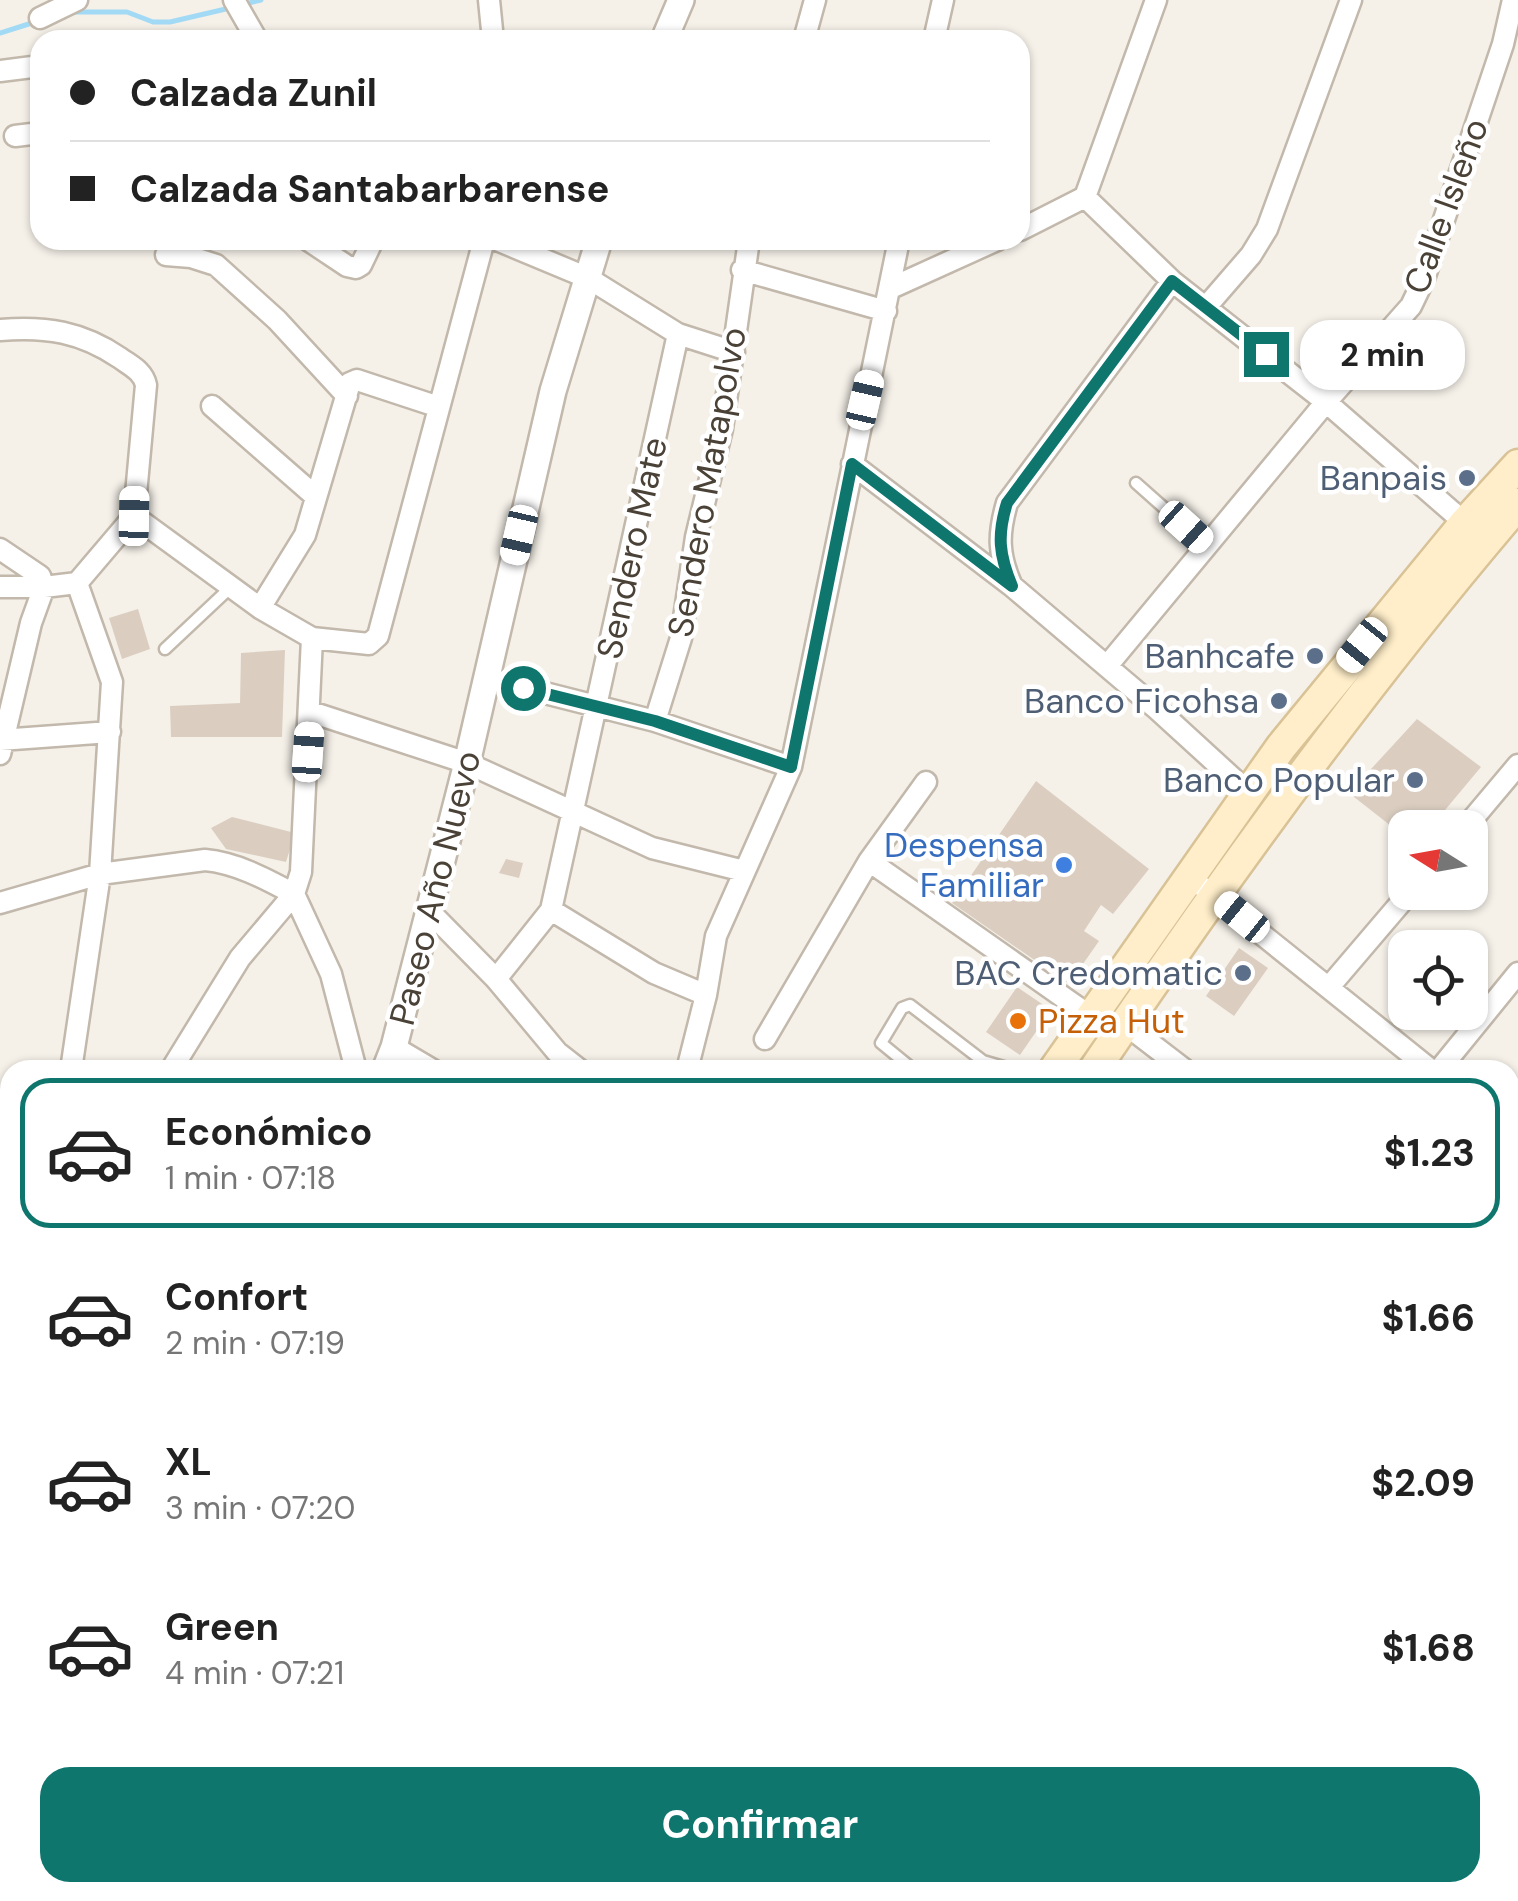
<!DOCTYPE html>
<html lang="es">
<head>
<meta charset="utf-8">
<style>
	:root { --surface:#fff; --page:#f2f2f2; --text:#222; --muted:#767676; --line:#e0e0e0; --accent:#0f766e }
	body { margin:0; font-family:"DM Sans",sans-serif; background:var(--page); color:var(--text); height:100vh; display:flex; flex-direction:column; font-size:38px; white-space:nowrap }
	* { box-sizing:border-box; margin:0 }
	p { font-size:32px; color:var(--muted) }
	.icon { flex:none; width:55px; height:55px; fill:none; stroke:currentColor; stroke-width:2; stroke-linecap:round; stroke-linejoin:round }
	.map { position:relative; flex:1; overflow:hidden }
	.side { position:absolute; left:0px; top:1060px; width:1520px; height:842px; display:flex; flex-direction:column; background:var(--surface); border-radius:30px 30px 0 0; box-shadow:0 2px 8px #0004 }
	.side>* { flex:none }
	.hud { position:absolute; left:30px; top:30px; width:1000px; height:220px; border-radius:30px; box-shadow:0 2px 8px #0004; display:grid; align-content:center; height:220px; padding:0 40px; background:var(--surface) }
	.needle { width:65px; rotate:281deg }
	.buttons { position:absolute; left:1388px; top:810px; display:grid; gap:20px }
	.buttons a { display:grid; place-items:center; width:100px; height:100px; border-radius:20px; background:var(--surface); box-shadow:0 2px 8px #0004; font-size:50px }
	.end { position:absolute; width:45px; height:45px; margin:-22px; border:12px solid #0f766e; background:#fff; box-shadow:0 0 0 5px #fff }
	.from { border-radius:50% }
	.bubble { position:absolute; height:70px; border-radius:30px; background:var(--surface); box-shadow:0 2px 8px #0004; font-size:32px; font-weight:700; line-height:70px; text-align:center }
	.car { position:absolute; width:30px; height:60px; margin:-30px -15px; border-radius:12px; box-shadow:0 0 8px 2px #0007; background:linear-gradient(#fff 24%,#345 0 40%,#fff 0 76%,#345 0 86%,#fff 0) }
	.hud b { display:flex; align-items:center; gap:35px; height:95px; font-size:38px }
	.hud b+b { border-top:2px solid var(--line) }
	.hud i { width:25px; height:25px; background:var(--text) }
	ul { padding:18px 0 0; list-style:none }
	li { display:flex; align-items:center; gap:30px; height:150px; margin:0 20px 15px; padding:0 20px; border:5px solid transparent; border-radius:30px }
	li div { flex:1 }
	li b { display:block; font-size:38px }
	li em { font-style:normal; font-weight:700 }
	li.active { border-color:var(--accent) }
	li>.icon { width:90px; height:90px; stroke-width:1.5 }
	.primary-button { display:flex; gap:20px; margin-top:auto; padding:20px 40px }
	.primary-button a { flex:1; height:115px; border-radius:30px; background:var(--accent); color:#fff; font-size:40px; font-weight:700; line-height:115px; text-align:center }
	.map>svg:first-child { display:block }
	.commercial { fill:#f8e6d4 }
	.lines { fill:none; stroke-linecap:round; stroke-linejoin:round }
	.stream { stroke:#a2daf5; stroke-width:5 }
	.building { fill:#dbcec1 }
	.service-casing { stroke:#c2b8ab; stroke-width:15 }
	.minor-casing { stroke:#c2b8ab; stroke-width:25 }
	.tertiary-casing { stroke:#c2b8ab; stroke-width:30 }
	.secondary-casing { stroke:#d8c296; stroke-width:35 }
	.service { stroke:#fff; stroke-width:10 }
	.minor { stroke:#fff; stroke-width:20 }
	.tertiary { stroke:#fff; stroke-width:25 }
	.secondary { stroke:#ffeec9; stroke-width:30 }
	.route { stroke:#0f766e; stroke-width:12 }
	.service-dot { fill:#5c6f8a; stroke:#fff; stroke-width:4 }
	.shop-dot { fill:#3f7fe0; stroke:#fff; stroke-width:4 }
	.food-dot { fill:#e8710a; stroke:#fff; stroke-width:4 }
	.labels { text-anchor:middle; stroke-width:9; stroke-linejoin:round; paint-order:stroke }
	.street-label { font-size:35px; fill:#4a4137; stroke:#fff }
	.service-label { font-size:35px; fill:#4e5e75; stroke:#fff; text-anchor:end }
	.shop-label { font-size:35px; fill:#366cbe; stroke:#fff; text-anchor:end }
	.food-label { font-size:35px; fill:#c56008; stroke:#fff; text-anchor:start }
</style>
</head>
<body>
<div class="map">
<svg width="1518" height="1901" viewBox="0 0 1518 1901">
	<rect width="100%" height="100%" fill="#f5f1e9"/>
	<path class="commercial" d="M 378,1893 L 540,1893 L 537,1901 L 374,1901 Z"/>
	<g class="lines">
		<path class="stream" d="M 245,4 L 261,0
			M 75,12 L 127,12 L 153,22 L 170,22 L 230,8
			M 0,33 L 35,22
			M 0,1608 L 10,1617
			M 228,1901 L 228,1892"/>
	</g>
	<path class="building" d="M 138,609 L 150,649 L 122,659 L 109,618 Z
		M 285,650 L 282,737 L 171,737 L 170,706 L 240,703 L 241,653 Z
		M 1417,719 L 1481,767 L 1430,828 L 1405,828 L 1405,837 L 1349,793 Z
		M 1036,781 L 1149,869 L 1113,914 L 1101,905 L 1084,931 L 1099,941 L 1069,984 L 952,903 Z
		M 232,817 L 295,833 L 286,862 L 226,849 L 211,828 Z
		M 506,859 L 523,863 L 519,878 L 499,873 Z
		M 1239,948 L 1268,968 L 1234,1016 L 1206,996 Z
		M 1017,987 L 1051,1010 L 1020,1055 L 986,1032 Z"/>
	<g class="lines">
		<g class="service-casing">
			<path id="service" d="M 1136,483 L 1207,546
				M 165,649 L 231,587
				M 914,1070 L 881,1043 L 902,1008 L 910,1005 L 983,1061
				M 973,1070 L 983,1061 L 1014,1070
				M 515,1892 L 534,1901"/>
		</g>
		<g class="minor-casing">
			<path id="minor" d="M 234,0 L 257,40
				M 489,0 L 493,40
				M 40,18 L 77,0
				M 804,40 L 815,0
				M 934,40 L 943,0
				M 0,71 L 40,66
				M 15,136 L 40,133
				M 1085,197 L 1172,281 L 1326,402 L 1465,523
				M 1020,230 L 1085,197 L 1156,0
				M 308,240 L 347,266 L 356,268 L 361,265 L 373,240
				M 497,240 L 588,278 L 678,334 L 734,352
				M 166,255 L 191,257 L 216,265 L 277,320 L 347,396
				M 742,270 L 886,311
				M 891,288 L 997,240
				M 1206,307 L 1251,255 L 1267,229 L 1351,0
				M 0,330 C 46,326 82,332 120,358 C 131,366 143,371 146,385 L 134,516 L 77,583 L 44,587 L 0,587
				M 212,406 L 315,496
				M 852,464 L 1012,586 L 1157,709 L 1250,794
				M 134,516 L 260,608 L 312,638 L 369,644 L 378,636 L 484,240
				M 0,549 L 40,576 L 44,587 L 31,623 L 0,754
				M 1011,584 C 998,554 998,534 1007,503 L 1172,281
				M 260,608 L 305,535 L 350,383 L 357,380 L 439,407
				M 312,638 L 301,872 L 294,894 L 331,974 L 356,1070
				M 1107,666 L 1326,402 L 1411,306 L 1424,279 L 1503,44 L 1513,0
				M 486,678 L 655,721 L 791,767
				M 311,712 L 467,763 L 652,848 L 744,871
				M 655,721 L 681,638 L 696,537 L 722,429 L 749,240
				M 0,740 L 110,732
				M 1465,828 L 1518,765
				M 869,861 L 1090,1016
				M 1204,888 L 1431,1070
				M 0,903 L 100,874 L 205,860 C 237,863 266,879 294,894 L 240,958 L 171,1070
				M 551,910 L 654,973 L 706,995
				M 429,911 L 496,979 L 557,1052 L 580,1070
				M 496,979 L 551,910 L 678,334
				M 1329,987 L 1410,892
				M 1125,1024 L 1185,1070
				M 765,1039 L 869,861 L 926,782
				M 394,1047 L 433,1070
				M 71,1070 L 100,874 L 112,682 L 77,583
				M 687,1070 L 706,995 L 716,936 L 791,767 L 899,240
				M 1439,1070 L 1518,973
				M 0,1116 L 5,1104
				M 1510,1298 L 1518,1294
				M 1510,1450 L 1518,1446
				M 1510,1616 L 1518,1612
				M 0,1678 L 10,1687
				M 1510,1761 L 1518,1757
				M 1510,1859 L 1518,1852
				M 1510,1889 L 1518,1891
				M 1271,1892 L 1293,1901
				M 789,1901 L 793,1892
				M 941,1901 L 945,1892
				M 1095,1901 L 1099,1892
				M 1236,1901 L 1263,1892"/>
		</g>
		<g class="tertiary-casing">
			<path id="tertiary" d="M 664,40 L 681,0
				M 385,1070 L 394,1047 L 467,763 L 553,391 L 599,240"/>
		</g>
		<g class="secondary-casing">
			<path id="secondary" d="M 1054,1070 L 1281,747 L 1465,523 L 1518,465
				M 1094,1070 C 1226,874 1364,684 1518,504
				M 571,1901 L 575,1892
				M 606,1901 L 610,1892"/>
		</g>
		<use href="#service" class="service"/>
		<use href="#minor" class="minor"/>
		<use href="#tertiary" class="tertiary"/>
		<use href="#secondary" class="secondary"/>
	</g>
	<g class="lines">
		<path class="route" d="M 523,688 L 655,721 L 791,767 L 852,464 L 1012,586 C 999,555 997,535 1007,503 L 1172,281 L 1266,354"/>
	</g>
	<g class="service-dot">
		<circle cx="1467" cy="478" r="10"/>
		<circle cx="1315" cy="656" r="10"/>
		<circle cx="1279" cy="701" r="10"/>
		<circle cx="1415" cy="780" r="10"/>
		<circle cx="1243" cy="973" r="10"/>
	</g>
	<circle class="shop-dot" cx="1064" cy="865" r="10"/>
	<circle class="food-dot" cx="1018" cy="1021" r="10"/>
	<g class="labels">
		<g class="street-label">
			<text transform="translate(1446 206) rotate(-70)" y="12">Calle Isleño</text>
			<text transform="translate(707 482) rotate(-80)" y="12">Sendero Matapolvo</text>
			<text transform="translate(632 548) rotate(-78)" y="12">Sendero Mate</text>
			<text transform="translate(435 888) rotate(-76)" y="12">Paseo Año Nuevo</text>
		</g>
		<g class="service-label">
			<text x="1447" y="490">Banpais</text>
			<text x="1295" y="668">Banhcafe</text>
			<text x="1259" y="713">Banco Ficohsa</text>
			<text x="1395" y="792">Banco Popular</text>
			<text x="1223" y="985">BAC Credomatic</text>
		</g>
		<g class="shop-label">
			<text x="1044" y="857">Despensa<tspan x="1044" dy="40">Familiar</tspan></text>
		</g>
		<g class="food-label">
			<text x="1038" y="1033">Pizza Hut</text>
		</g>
	</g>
</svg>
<div class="buttons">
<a><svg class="needle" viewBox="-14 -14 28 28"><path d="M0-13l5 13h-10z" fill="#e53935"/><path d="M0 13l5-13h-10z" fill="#767676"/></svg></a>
<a><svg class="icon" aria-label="locate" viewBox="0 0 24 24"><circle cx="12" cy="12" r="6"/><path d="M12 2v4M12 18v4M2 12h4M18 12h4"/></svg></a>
</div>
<i class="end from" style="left:523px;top:688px"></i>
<i class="end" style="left:1266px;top:354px"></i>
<div class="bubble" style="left:1300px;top:320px;width:165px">2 min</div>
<i class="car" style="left:865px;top:400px;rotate:13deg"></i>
<i class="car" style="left:134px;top:516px;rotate:1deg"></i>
<i class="car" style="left:1186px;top:527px;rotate:132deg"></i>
<i class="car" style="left:519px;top:535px;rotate:193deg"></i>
<i class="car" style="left:1362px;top:645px;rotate:219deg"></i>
<i class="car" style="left:308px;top:752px;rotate:4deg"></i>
<i class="car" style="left:1242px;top:917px;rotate:309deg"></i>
<div class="hud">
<b><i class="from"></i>Calzada Zunil</b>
<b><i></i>Calzada Santabarbarense</b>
</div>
<section class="side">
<ul>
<li class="active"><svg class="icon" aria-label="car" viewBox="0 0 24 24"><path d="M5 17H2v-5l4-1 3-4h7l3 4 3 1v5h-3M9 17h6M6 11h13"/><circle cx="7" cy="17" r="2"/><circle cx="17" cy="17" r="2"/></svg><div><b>Económico</b><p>1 min · 07:18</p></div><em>$1.23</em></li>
<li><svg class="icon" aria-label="car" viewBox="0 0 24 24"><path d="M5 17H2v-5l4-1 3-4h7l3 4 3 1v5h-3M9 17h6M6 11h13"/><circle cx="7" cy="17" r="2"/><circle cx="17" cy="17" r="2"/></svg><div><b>Confort</b><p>2 min · 07:19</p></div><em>$1.66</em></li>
<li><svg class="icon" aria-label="car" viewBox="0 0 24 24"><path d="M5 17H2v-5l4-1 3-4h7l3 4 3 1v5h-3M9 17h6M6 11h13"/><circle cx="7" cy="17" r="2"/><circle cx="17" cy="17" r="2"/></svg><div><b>XL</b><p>3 min · 07:20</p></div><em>$2.09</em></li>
<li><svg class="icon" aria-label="car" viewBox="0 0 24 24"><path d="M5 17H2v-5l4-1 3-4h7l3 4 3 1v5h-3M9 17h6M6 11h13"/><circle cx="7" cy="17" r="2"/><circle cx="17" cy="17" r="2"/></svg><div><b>Green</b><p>4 min · 07:21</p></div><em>$1.68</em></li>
</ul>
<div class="primary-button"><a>Confirmar</a></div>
</section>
</div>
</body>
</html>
